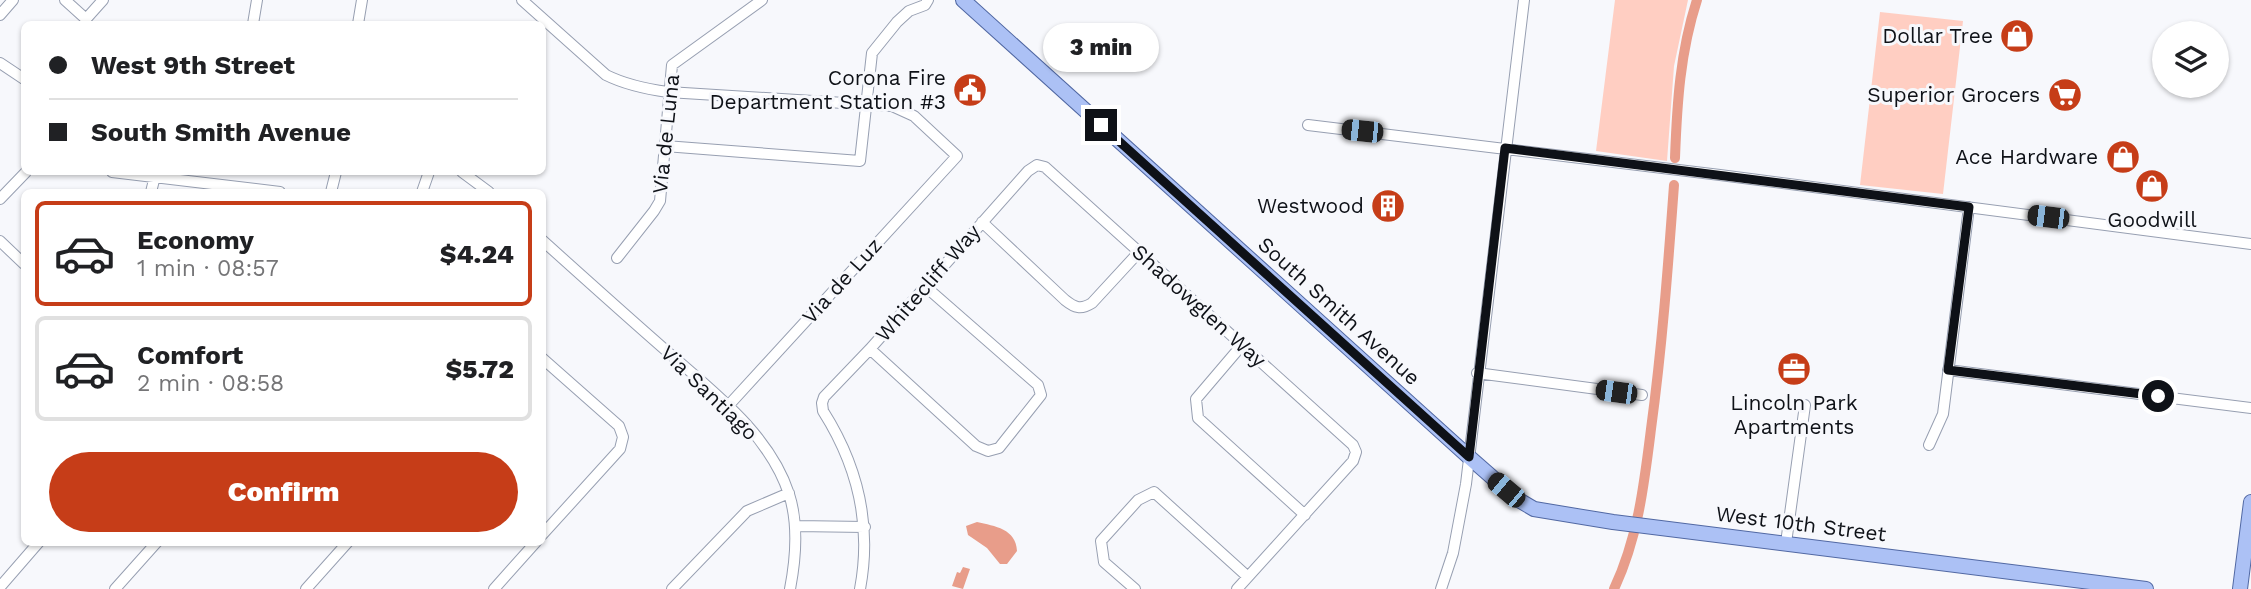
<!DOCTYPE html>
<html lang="en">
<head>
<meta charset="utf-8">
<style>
	:root { --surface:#fff; --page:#f6f6f6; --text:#202124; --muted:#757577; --line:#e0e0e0; --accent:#c63d18 }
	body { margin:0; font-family:"Work Sans",sans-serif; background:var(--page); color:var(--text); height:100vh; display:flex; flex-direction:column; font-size:26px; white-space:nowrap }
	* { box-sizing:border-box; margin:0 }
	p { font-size:23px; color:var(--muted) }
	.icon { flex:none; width:38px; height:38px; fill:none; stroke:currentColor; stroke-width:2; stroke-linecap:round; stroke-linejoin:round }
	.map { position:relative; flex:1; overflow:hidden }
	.panel { position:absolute; left:21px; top:189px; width:525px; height:357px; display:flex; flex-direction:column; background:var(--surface); border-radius:10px; box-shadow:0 2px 5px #0004 }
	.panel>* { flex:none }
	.hud { position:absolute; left:21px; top:21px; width:525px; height:154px; border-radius:10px; box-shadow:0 2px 5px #0004; display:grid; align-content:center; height:154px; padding:0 28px; background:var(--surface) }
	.buttons { position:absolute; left:2152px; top:21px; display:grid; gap:14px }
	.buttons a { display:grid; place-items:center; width:77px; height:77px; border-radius:50%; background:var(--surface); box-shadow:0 2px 5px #0004; font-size:35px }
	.end { position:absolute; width:32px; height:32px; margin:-16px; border:9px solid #0e1117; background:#fff; box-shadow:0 0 0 4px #fff }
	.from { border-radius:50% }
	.bubble { position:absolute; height:49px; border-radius:24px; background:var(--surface); box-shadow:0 2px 5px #0004; font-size:23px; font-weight:800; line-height:49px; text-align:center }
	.car { position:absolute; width:21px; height:42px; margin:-21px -10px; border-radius:9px; box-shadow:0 0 5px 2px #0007; background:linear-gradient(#222 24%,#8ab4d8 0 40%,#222 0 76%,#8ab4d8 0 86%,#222 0) }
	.hud b { display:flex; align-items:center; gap:24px; height:66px; font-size:26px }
	.hud b+b { border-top:2px solid var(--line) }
	.hud i { width:18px; height:18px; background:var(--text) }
	ul { padding:12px 0 0; list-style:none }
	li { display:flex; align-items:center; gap:21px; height:105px; margin:0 14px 10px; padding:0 14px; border:4px solid var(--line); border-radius:10px }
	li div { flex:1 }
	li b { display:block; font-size:26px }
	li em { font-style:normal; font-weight:800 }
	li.current { border-color:var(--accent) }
	li>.icon { width:63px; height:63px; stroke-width:1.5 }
	.cta { display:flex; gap:14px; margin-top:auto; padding:14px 28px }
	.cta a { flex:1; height:80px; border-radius:42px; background:var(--accent); color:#fff; font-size:28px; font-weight:800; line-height:80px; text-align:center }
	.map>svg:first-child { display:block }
	.green { fill:#ffcec2 }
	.water { fill:#e89d8a }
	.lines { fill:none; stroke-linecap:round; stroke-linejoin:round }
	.canal { stroke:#e89d8a; stroke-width:10 }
	.minor-casing { stroke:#979fb1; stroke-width:12 }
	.major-casing { stroke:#5168a3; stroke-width:16 }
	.minor { stroke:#fff; stroke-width:10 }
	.major { stroke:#acc1f5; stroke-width:14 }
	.route { stroke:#0e1117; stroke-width:9 }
	.labels { text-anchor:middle; stroke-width:6; stroke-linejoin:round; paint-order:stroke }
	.poi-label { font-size:21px; fill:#0e1117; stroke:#f7f8fc; text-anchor:end }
	.street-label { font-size:21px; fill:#0e1117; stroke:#f7f8fc }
</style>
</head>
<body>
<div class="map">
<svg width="2251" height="589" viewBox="0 0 2251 589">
	<rect width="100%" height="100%" fill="#f7f8fc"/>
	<path class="green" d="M 1615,0 L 1688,0 L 1674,66 L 1667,161 L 1596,151 Z
		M 1880,12 L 1963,21 L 1943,194 L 1860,185 Z"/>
	<path class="water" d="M 977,522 C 995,526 1016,529 1017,551 L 1007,564 L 1000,564 L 987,548 L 968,535 L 966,526 Z
		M 963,567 L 970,569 L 963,589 L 952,586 L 957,572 L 960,573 Z"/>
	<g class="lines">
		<path class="canal" d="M 1675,158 C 1677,104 1680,52 1697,0
			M 1614,589 C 1638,538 1644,485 1651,429 C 1662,348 1668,267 1674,185"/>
		<g class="minor-casing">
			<path id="minor" d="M 65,0 L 86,19 L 103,0
				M 522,0 L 606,75 C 626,85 646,89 668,92 L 892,106 L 914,116 L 957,156 L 728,406
				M 0,15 L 13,0
				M 253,24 L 257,0
				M 358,24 L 362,0
				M 0,63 L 24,79
				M 1308,125 L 1720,175 L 2251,244
				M 665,146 L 860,161 L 872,53 L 897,22 L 909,11 L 925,5 L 928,0
				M 112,172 L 280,192
				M 462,172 L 489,192
				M 151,192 L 156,172
				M 331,192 L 336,172
				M 422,192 L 429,172
				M 0,199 L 26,172
				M 982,222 L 1065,300 C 1075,308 1081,310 1092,303 L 1139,252
				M 542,240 C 582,276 622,312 662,347 C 709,389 769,432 789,494 C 799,525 796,558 790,589
				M 0,241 L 24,264
				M 617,258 L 654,211 L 660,201 L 672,65 L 762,0
				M 1242,345 L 1196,399 L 1198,418 L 1305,515
				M 870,349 L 976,446 L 988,451 L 999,448 L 1041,395 L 1038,385 L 926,287
				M 542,358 L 619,426 L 623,437 L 620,449 L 542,535
				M 1948,370 L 2251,408
				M 1477,373 L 1642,395
				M 1929,445 L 1943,414 L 1969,207
				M 796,526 L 865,527
				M 1786,543 L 1805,405
				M 0,587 L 39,542
				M 115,589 L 157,542
				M 306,589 L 348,542
				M 494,589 L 536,542
				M 672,589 L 747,511 L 789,493
				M 860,589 C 872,525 858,466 823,411 L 822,403 L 824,397 L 870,349 L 1028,171 L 1037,165 L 1045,167 L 1353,445 L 1356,452 L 1353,461 L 1237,589
				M 1135,589 L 1104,562 L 1101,541 L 1138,500 L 1154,492 L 1248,577
				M 1441,589 L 1453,553 L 1466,484 L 1524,0"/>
		</g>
		<g class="major-casing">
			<path id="major" d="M 963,0 L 1469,457 L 1517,499 L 1534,509 L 1613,522 L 2146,589
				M 2240,589 L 2251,502"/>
		</g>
		<use href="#minor" class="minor"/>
		<use href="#major" class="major"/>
	</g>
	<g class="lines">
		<path class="route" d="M 1101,125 L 1469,457 L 1505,148 L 1969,207 L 1948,370 L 2158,396"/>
	</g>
	<defs>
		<g id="shop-disc" transform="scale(1.75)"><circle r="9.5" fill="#c63d18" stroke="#f7f8fc"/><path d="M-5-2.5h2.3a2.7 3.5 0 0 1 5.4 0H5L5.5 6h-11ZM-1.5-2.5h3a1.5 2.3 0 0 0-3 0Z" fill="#fff"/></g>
		<g id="civic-disc" transform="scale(1.75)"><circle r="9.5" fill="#c63d18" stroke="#f7f8fc"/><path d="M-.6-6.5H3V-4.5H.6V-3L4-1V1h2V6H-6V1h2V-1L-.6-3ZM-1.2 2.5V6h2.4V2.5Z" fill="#fff"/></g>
		<g id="supermarket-disc" transform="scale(1.75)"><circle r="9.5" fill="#c63d18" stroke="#f7f8fc"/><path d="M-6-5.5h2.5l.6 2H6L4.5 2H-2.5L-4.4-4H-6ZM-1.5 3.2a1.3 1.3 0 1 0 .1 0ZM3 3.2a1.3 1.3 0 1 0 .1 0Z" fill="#fff"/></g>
		<g id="building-disc" transform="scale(1.75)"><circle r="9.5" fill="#c63d18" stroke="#f7f8fc"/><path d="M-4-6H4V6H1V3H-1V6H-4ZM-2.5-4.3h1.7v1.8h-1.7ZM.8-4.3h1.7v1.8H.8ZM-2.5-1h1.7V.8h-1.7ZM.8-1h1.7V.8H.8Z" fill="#fff"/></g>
		<g id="office-disc" transform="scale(1.75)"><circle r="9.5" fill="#c63d18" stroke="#f7f8fc"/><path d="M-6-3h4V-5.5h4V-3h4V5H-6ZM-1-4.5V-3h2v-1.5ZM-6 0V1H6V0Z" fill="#fff"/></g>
	</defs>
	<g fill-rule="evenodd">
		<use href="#shop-disc" x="2017" y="36"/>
		<use href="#civic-disc" x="970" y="90"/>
		<use href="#supermarket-disc" x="2065" y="95"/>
		<use href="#shop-disc" x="2123" y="157"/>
		<use href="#shop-disc" x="2152" y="186"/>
		<use href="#building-disc" x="1388" y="206"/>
		<use href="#office-disc" x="1794" y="369"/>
	</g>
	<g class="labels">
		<g class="poi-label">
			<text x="1993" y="43">Dollar Tree</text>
			<text x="946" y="85">Corona Fire<tspan x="946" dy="24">Department Station #3</tspan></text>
			<text x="2040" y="102">Superior Grocers</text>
			<text x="2098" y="164">Ace Hardware</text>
			<text x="1364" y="213">Westwood</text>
			<text x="2152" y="227" text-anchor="middle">Goodwill</text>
			<text x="1794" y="410" text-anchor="middle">Lincoln Park<tspan x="1794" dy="24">Apartments</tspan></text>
		</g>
		<g class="street-label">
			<text transform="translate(666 134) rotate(-84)" y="7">Via de Luna</text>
			<text transform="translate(842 281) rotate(-48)" y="7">Via de Luz</text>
			<text transform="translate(928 283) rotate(-49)" y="7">Whitecliff Way</text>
			<text transform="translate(1199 306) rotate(42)" y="7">Shadowglen Way</text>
			<text transform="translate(1339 311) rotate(42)" y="7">South Smith Avenue</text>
			<text transform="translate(709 393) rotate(44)" y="7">Via Santiago</text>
			<text transform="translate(1801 524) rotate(7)" y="7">West 10th Street</text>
		</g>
	</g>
</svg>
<div class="buttons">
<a><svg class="icon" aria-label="layers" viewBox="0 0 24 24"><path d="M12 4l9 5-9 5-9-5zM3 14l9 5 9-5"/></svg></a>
</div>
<i class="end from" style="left:2158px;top:396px"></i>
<i class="end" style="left:1101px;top:125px"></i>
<div class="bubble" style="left:1043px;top:23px;width:116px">3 min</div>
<i class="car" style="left:1362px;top:131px;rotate:276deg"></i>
<i class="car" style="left:2048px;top:217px;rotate:277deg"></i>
<i class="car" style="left:1616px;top:392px;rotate:278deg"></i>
<i class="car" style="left:1506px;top:490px;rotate:310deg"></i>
<div class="hud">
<b><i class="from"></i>West 9th Street</b>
<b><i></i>South Smith Avenue</b>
</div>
<section class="panel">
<ul>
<li class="current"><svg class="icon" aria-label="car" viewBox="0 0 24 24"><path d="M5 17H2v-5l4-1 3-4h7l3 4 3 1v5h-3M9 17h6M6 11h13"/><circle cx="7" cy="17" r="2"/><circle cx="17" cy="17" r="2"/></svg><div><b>Economy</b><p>1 min · 08:57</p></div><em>$4.24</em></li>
<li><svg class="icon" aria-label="car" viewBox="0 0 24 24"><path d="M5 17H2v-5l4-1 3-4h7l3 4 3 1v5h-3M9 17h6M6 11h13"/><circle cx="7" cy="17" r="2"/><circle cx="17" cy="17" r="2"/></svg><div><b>Comfort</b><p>2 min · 08:58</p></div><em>$5.72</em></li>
</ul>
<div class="cta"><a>Confirm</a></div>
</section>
</div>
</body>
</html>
